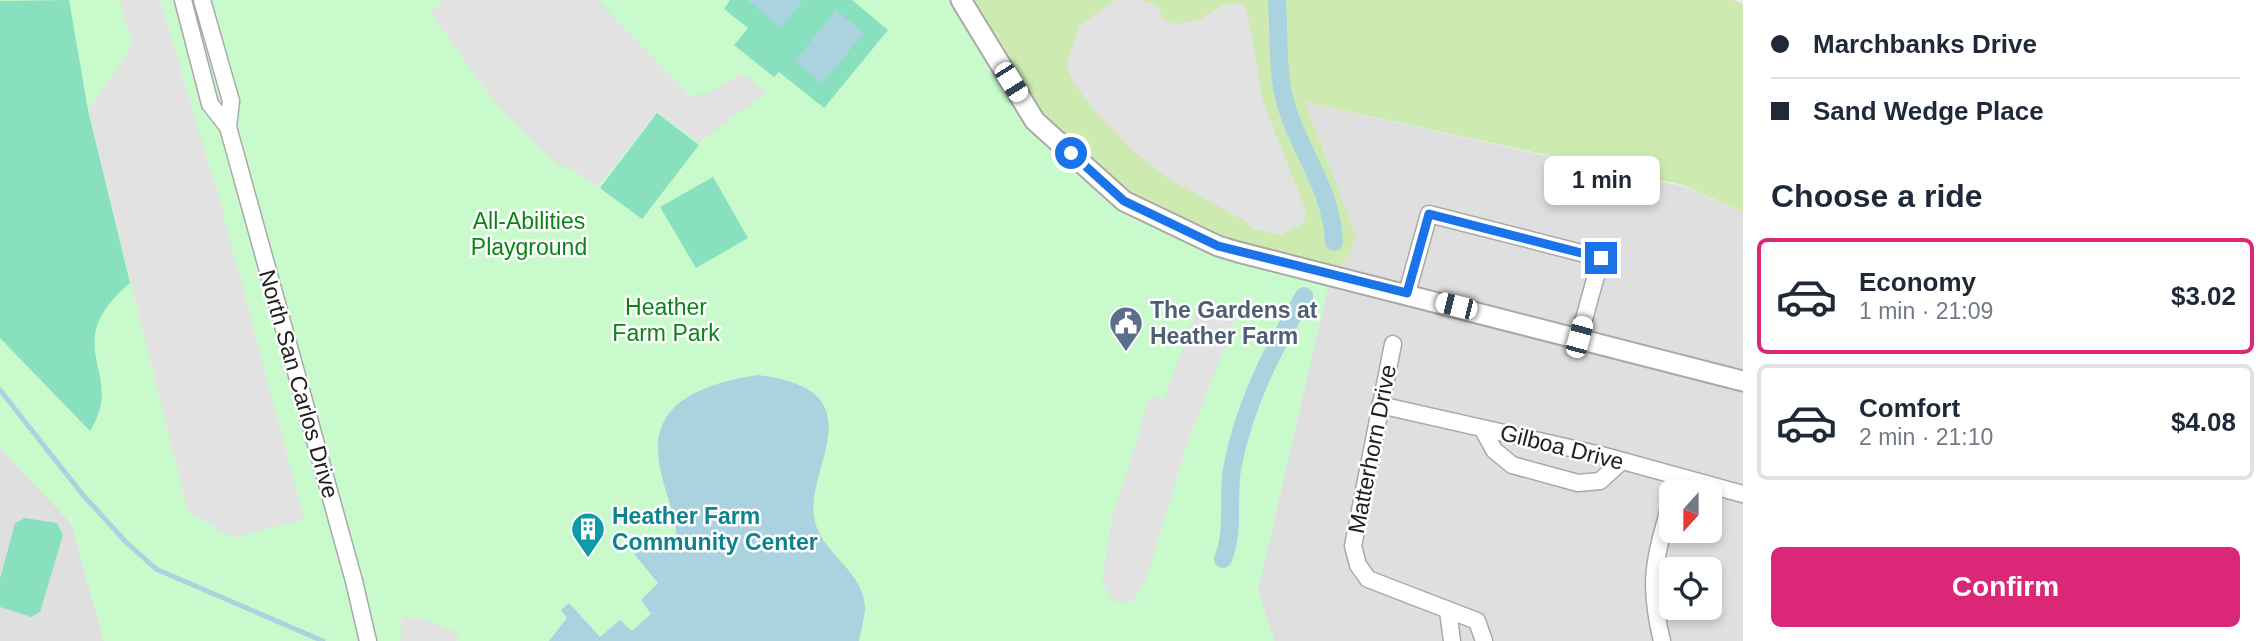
<!DOCTYPE html>
<html lang="en">
<head>
<meta charset="utf-8">
<style>
	:root { --surface:#fff; --page:#f6f6f7; --text:#1f2937; --muted:#747a83; --line:#e0e1e3; --accent:#db2777 }
	body { margin:0; font-family:Helvetica,sans-serif; background:var(--page); color:var(--text); height:100vh; display:flex; flex-direction:column; font-size:26px; white-space:nowrap }
	* { box-sizing:border-box; margin:0 }
	p { font-size:23px; color:var(--muted) }
	.icon { flex:none; width:38px; height:38px; fill:none; stroke:currentColor; stroke-width:2; stroke-linecap:round; stroke-linejoin:round }
	.map { position:relative; flex:1; overflow:hidden }
	.panel { display:flex; flex-direction:column; background:var(--surface); width:525px }
	.panel>* { flex:none }
	.guide { display:grid; align-content:center; height:154px; padding:0 28px; background:var(--surface) }
	.needle { width:46px; rotate:201deg }
	.controls { position:absolute; left:1659px; top:480px; display:grid; gap:14px }
	.controls a { display:grid; place-items:center; width:63px; height:63px; border-radius:10px; background:var(--surface); box-shadow:0 4px 10px #0003; font-size:35px }
	.end { position:absolute; width:32px; height:32px; margin:-16px; border:9px solid #1a73e8; background:#fff; box-shadow:0 0 0 4px #fff }
	.from { border-radius:50% }
	.bubble { position:absolute; height:49px; border-radius:10px; background:var(--surface); box-shadow:0 4px 10px #0003; font-size:23px; font-weight:700; line-height:49px; text-align:center }
	.car { position:absolute; width:21px; height:42px; margin:-21px -10px; border-radius:9px; box-shadow:0 0 5px 2px #0007; background:linear-gradient(#fff 24%,#345 0 40%,#fff 0 76%,#345 0 86%,#fff 0) }
	.guide b { display:flex; align-items:center; gap:24px; height:66px; font-size:26px }
	.guide b+b { border-top:2px solid var(--line) }
	.guide i { width:18px; height:18px; background:var(--text) }
	ul { padding:0; list-style:none }
	li { display:flex; align-items:center; gap:21px; height:116px; margin:0 14px 10px; padding:0 14px; border:4px solid var(--line); border-radius:10px }
	li div { flex:1 }
	li b { display:block; font-size:26px }
	li em { font-style:normal; font-weight:700 }
	li.on { border-color:var(--accent) }
	li>.icon { width:63px; height:63px; stroke-width:1.5 }
	h2 { padding:0 28px; font-size:32px; line-height:84px }
	.cta { display:flex; gap:14px; margin-top:auto; padding:14px 28px }
	.cta a { flex:1; height:80px; border-radius:10px; background:var(--accent); color:#fff; font-size:28px; font-weight:700; line-height:80px; text-align:center }
	main { display:flex; flex:1; min-height:0 }
	.map>svg:first-child { display:block }
	.residential { fill:#e0dfdf; fill-rule:evenodd }
	.grass { fill:#cdebb0 }
	.park { fill:#c8facc }
	.pitch { fill:#88e0be }
	.parking { fill:#e2e2e2 }
	.water { fill:#aad3df }
	.lines { fill:none; stroke-linecap:round; stroke-linejoin:round }
	.stream { stroke:#aad3df; stroke-width:5 }
	.canal { stroke:#aad3df; stroke-width:18 }
	.minor-casing { stroke:#a9a9a9; stroke-width:19 }
	.tertiary-casing { stroke:#a9a9a9; stroke-width:23 }
	.minor { stroke:#fff; stroke-width:16 }
	.tertiary { stroke:#fff; stroke-width:19 }
	.route { stroke:#1a73e8; stroke-width:9 }
	.labels { text-anchor:middle; stroke-width:5; stroke-linejoin:round; paint-order:stroke }
	.park-label { font-size:23px; fill:#0c8416; stroke:#fff }
	.service-label { font-size:23px; font-weight:bold; fill:#4e5e75; stroke:#fff; text-anchor:start }
	.street-label { font-size:23px; fill:#222; stroke:#fff }
	.culture-label { font-size:23px; font-weight:bold; fill:#0d838f; stroke:#fff; text-anchor:start }
</style>
</head>
<body>
<main>
<div class="map">
<svg width="1743" height="641" viewBox="0 0 1743 641">
	<rect width="100%" height="100%" fill="#f2efe9"/>
	<path class="residential" d="M 1304,102 L 1683,186 L 1743,212 L 1743,641 L 1274,641 L 1258,590 L 1331,274 L 1349,257 L 1327,158 ZM 1671,492 L 1710,492 L 1710,530 L 1671,530 ZM 1671,569 L 1710,569 L 1710,607 L 1671,607 Z
		M 0,448 L 71,523 L 104,641 L 0,641 Z"/>
	<path class="grass" d="M 961,0 L 1734,0 L 1743,4 L 1743,212 L 1683,185 L 1305,102 L 1356,236 L 1349,257 L 1331,274 L 1307,269 L 1124,201 L 1035,121 Z"/>
	<path class="park" d="M 0,0 L 961,0 L 1035,121 L 1124,201 L 1218,246 L 1331,274 L 1258,590 L 1274,641 L 104,641 L 71,523 L 0,448 Z"/>
	<path class="pitch" d="M 69,0 L 88,110 L 130,283 C 55,347 128,371 90,431 L 0,338 L 0,1 Z
		M 730,0 L 852,0 L 888,30 L 824,108 L 779,72 L 774,77 L 734,45 L 748,28 L 724,9 Z
		M 657,113 L 699,145 L 642,219 L 600,188 Z
		M 713,177 L 748,238 L 696,268 L 660,207 Z
		M 25,518 L 57,523 L 63,535 L 40,612 L 31,617 L 0,607 L 0,579 L 15,523 Z"/>
	<path class="parking" d="M 119,0 L 160,0 L 219,198 L 304,519 L 233,538 L 188,511 L 88,110 L 127,56 L 132,41 Z
		M 444,0 L 598,0 L 690,96 L 708,93 L 742,73 L 767,92 L 699,142 L 657,112 L 597,187 L 574,170 L 562,167 L 529,139 L 488,93 L 430,12 Z
		M 1115,0 L 1141,0 L 1158,6 L 1162,19 L 1176,24 L 1199,20 L 1222,5 L 1243,4 L 1248,16 L 1263,102 L 1306,211 L 1304,223 L 1281,235 L 1253,229 L 1244,220 L 1167,178 L 1133,151 L 1095,111 L 1075,85 L 1066,65 L 1080,25 Z
		M 1202,296 L 1238,314 L 1188,441 L 1147,577 L 1133,602 L 1114,602 L 1102,582 L 1112,519 L 1150,396 L 1164,399 Z
		M 402,617 L 422,618 L 458,633 L 457,641 L 400,641 Z"/>
	<path class="water" d="M 747,0 L 803,0 L 781,27 Z
		M 836,10 L 864,33 L 822,84 L 795,61 Z
		M 758,375 C 779,378 813,384 824,406 C 840,437 809,481 814,517 C 819,553 865,570 865,609 C 864,620 861,631 859,641 L 549,641 L 567,618 L 561,610 L 569,603 L 600,637 L 620,620 L 632,631 L 651,614 L 641,600 L 658,583 L 634,554 L 645,548 L 670,550 C 704,518 577,402 758,375 Z"/>
	<g class="lines">
		<path class="stream" d="M 0,390 L 83,495 L 126,542 L 156,569 L 323,641"/>
		<path class="canal" d="M 1277,0 C 1279,30 1277,64 1283,93 C 1294,145 1332,186 1334,242
			M 1223,559 C 1235,530 1227,499 1232,469 C 1244,404 1272,352 1304,296"/>
		<g class="minor-casing">
			<path id="minor" d="M 183,0 L 210,104 L 228,127 L 231,101 L 202,0
				M 228,127 L 354,581 L 368,641
				M 1407,293 L 1429,214 L 1601,258 L 1579,337
				M 1393,344 L 1353,546 L 1358,565 L 1368,579 L 1477,621 L 1484,641
				M 1380,405 L 1601,455 L 1743,494
				M 1482,428 L 1494,450 L 1512,465 L 1578,483 L 1600,481 L 1622,461
				M 1448,611 L 1452,641
				M 1662,641 C 1647,580 1655,560 1671,501"/>
		</g>
		<g class="tertiary-casing">
			<path id="tertiary" d="M 961,0 L 1035,121 L 1124,201 L 1218,246 L 1238,252 L 1743,381"/>
		</g>
		<use href="#minor" class="minor"/>
		<use href="#tertiary" class="tertiary"/>
	</g>
	<g class="lines">
		<path class="route" d="M 1071,153 L 1124,201 L 1218,246 L 1407,293 L 1429,214 L 1601,258"/>
	</g>
	<defs>
		<g id="civic-pin" transform="scale(1.75)"><path d="M0 17L-7.5 6A9.5 9.5 0 1 1 7.5 6Z" fill="#5c6f8a" stroke="#fff"/><path d="M-.6-6.5H3V-4.5H.6V-3L4-1V1h2V6H-6V1h2V-1L-.6-3ZM-1.2 2.5V6h2.4V2.5Z" fill="#fff"/></g>
		<g id="building-pin" transform="scale(1.75)"><path d="M0 17L-7.5 6A9.5 9.5 0 1 1 7.5 6Z" fill="#0f9aa8" stroke="#fff"/><path d="M-4-6H4V6H1V3H-1V6H-4ZM-2.5-4.3h1.7v1.8h-1.7ZM.8-4.3h1.7v1.8H.8ZM-2.5-1h1.7V.8h-1.7ZM.8-1h1.7V.8H.8Z" fill="#fff"/></g>
	</defs>
	<g fill-rule="evenodd">
		<use href="#civic-pin" x="1126" y="323"/>
		<use href="#building-pin" x="588" y="529"/>
	</g>
	<g class="labels">
		<g class="park-label">
			<text x="529" y="229">All-Abilities<tspan x="529" dy="26">Playground</tspan></text>
			<text x="666" y="315">Heather<tspan x="666" dy="26">Farm Park</tspan></text>
		</g>
		<g class="service-label">
			<text x="1150" y="318">The Gardens at<tspan x="1150" dy="26">Heather Farm</tspan></text>
		</g>
		<g class="street-label">
			<text transform="translate(299 384) rotate(74)" y="8">North San Carlos Drive</text>
			<text transform="translate(1562 447) rotate(14)" y="8">Gilboa Drive</text>
			<text transform="translate(1372 449) rotate(-79)" y="8">Matterhorn Drive</text>
		</g>
		<g class="culture-label">
			<text x="612" y="524">Heather Farm<tspan x="612" dy="26">Community Center</tspan></text>
		</g>
	</g>
</svg>
<div class="controls">
<a><svg class="needle" viewBox="-14 -14 28 28"><path d="M0-13l5 13h-10z" fill="#e53935"/><path d="M0 13l5-13h-10z" fill="#747a83"/></svg></a>
<a><svg class="icon" aria-label="locate" viewBox="0 0 24 24"><circle cx="12" cy="12" r="6"/><path d="M12 2v4M12 18v4M2 12h4M18 12h4"/></svg></a>
</div>
<i class="end from" style="left:1071px;top:153px"></i>
<i class="end" style="left:1601px;top:258px"></i>
<div class="bubble" style="left:1544px;top:156px;width:116px">1 min</div>
<i class="car" style="left:1011px;top:82px;rotate:148deg"></i>
<i class="car" style="left:1456px;top:306px;rotate:284deg"></i>
<i class="car" style="left:1579px;top:337px;rotate:15deg"></i>
</div>
<section class="panel">
<div class="guide">
<b><i class="from"></i>Marchbanks Drive</b>
<b><i></i>Sand Wedge Place</b>
</div>
<h2>Choose a ride</h2>
<ul>
<li class="on"><svg class="icon" aria-label="car" viewBox="0 0 24 24"><path d="M5 17H2v-5l4-1 3-4h7l3 4 3 1v5h-3M9 17h6M6 11h13"/><circle cx="7" cy="17" r="2"/><circle cx="17" cy="17" r="2"/></svg><div><b>Economy</b><p>1 min · 21:09</p></div><em>$3.02</em></li>
<li><svg class="icon" aria-label="car" viewBox="0 0 24 24"><path d="M5 17H2v-5l4-1 3-4h7l3 4 3 1v5h-3M9 17h6M6 11h13"/><circle cx="7" cy="17" r="2"/><circle cx="17" cy="17" r="2"/></svg><div><b>Comfort</b><p>2 min · 21:10</p></div><em>$4.08</em></li>
</ul>
<div class="cta"><a>Confirm</a></div>
</section>
</main>
</body>
</html>
